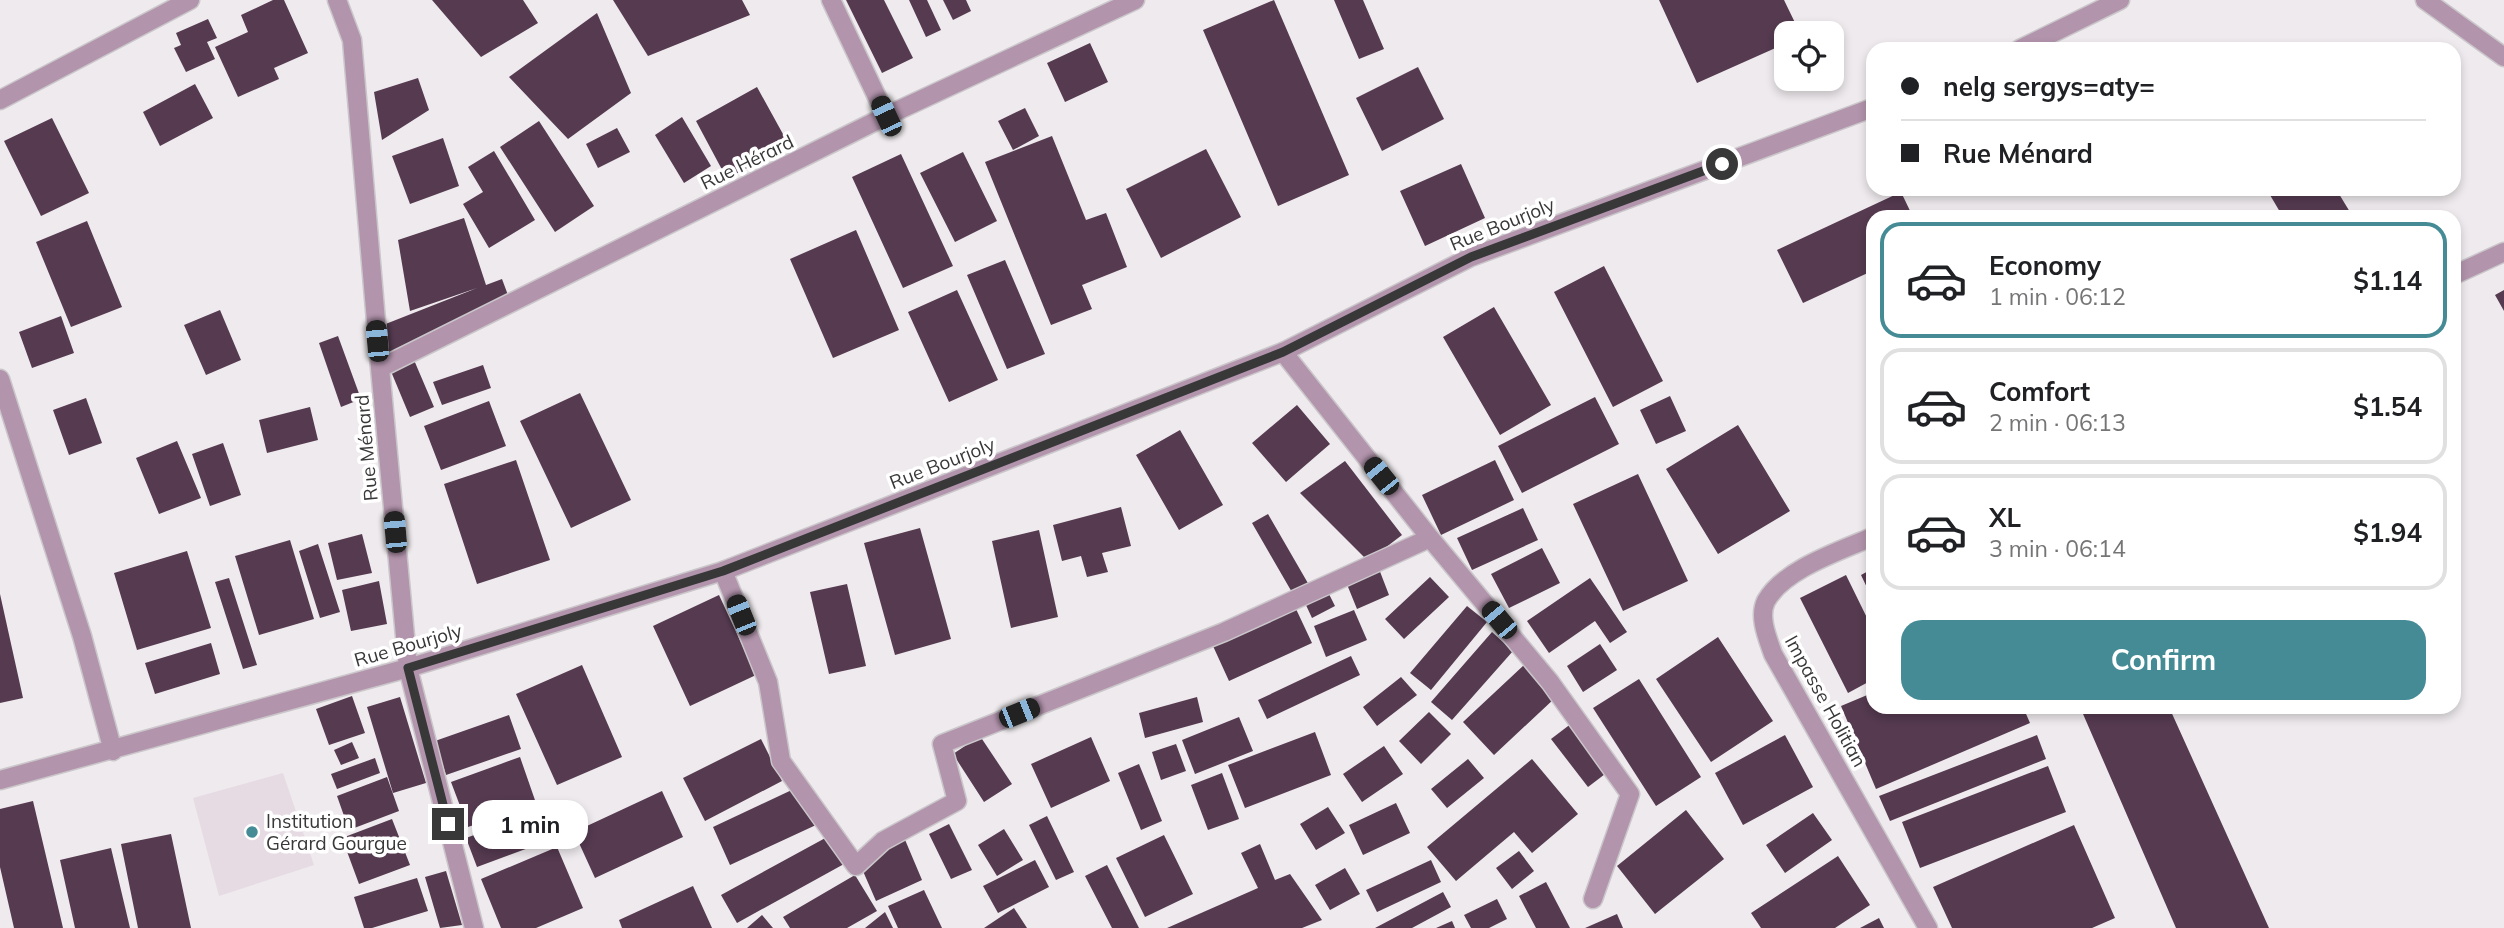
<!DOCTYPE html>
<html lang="en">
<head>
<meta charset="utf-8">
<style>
	:root { --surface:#fff; --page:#f2f2f2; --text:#202124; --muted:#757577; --line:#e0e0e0; --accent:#458b96 }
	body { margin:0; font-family:Mulish,sans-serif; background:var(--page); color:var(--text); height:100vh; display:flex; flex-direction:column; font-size:26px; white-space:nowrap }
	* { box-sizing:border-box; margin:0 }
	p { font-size:23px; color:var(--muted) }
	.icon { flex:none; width:38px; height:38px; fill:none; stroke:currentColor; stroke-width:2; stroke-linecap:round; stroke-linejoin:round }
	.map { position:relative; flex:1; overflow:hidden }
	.panel { position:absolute; left:1866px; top:210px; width:595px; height:504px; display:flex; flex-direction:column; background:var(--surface); border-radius:21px; box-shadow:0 4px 10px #0003 }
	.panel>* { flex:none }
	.banner { position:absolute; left:1866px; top:42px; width:595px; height:154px; border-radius:21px; box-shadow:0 4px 10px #0003; display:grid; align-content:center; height:154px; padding:0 35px; background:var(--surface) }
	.fabs { position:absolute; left:1774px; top:21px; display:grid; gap:14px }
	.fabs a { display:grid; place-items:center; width:70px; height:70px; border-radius:14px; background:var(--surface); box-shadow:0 4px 10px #0003; font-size:35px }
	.end { position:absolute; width:32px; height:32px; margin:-16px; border:9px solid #393839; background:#fff; box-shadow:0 0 0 4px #fff }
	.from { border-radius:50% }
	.bubble { position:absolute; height:49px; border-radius:21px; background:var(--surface); box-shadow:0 4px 10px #0003; font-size:23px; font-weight:700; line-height:49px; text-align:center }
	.car { position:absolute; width:21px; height:42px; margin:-21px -10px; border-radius:9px; box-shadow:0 0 5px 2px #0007; background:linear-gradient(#222 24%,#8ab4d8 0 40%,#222 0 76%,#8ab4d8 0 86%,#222 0) }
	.banner b { display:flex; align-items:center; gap:24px; height:66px; font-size:26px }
	.banner b+b { border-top:2px solid var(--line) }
	.banner i { width:18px; height:18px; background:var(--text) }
	ul { padding:12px 0 0; list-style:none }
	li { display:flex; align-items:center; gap:21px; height:116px; margin:0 14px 10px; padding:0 21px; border:4px solid var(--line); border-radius:21px }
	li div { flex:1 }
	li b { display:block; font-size:26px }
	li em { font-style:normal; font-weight:700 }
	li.active { border-color:var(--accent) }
	li>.icon { width:63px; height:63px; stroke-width:1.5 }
	.button { display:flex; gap:14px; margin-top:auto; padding:14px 35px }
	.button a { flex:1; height:80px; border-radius:21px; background:var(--accent); color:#fff; font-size:28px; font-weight:700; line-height:80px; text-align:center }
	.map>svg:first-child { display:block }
	.built { fill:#e6dbe3 }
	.building { fill:#553a50 }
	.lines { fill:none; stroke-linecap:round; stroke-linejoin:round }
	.lane-casing { stroke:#cac6c9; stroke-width:21 }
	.street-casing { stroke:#cac6c9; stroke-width:21 }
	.lane { stroke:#b294ac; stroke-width:18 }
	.street { stroke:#b294ac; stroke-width:18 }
	.route { stroke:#393839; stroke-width:9 }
	.poi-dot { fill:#458b96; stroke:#fff; stroke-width:2.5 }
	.labels { text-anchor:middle; stroke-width:7; stroke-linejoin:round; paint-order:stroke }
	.street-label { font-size:19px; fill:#393839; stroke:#fff }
	.poi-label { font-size:19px; fill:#393839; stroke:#fff; text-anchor:start }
</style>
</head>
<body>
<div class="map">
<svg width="2504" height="928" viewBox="0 0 2504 928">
	<rect width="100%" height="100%" fill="#eeeaed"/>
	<path class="built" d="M 283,773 L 314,865 L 219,896 L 193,798 Z"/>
	<path class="building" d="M 273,0 L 284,0 L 308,53 L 274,68 L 279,79 L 238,97 L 215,47 L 248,32 L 241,15 Z
		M 432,0 L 523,0 L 538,23 L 481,57 Z
		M 613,0 L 742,0 L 750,15 L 648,56 Z
		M 846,0 L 884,0 L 913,58 L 882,73 Z
		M 909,0 L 927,0 L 941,30 L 926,37 Z
		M 943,0 L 966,0 L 971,11 L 953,20 Z
		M 1274,0 L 1349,175 L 1278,206 L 1203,30 Z
		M 1334,0 L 1363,0 L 1384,49 L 1359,59 Z
		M 1659,0 L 1784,0 L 1800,33 L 1787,33 L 1787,43 L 1697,83 Z
		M 597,13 L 631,93 L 568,139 L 509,77 Z
		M 208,19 L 217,38 L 207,42 L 215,59 L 186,72 L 174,48 L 181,45 L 176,33 Z
		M 1090,43 L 1108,82 L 1065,102 L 1047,63 Z
		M 1418,67 L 1444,119 L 1382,151 L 1356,98 Z
		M 418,78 L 429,110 L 382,140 L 374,92 Z
		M 195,84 L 213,118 L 160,146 L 143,112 Z
		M 757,87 L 789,145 L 727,179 L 696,121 Z
		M 1025,108 L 1039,136 L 1013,150 L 998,121 Z
		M 682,117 L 711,166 L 684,183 L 655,135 Z
		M 52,118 L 89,193 L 41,216 L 4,141 Z
		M 539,121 L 594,206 L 555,232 L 500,147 Z
		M 617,128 L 630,152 L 598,168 L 586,144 Z
		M 1052,136 L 1086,220 L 1106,213 L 1127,267 L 1082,285 L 1092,309 L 1051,325 L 985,162 Z
		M 443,138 L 459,186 L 410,204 L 392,156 Z
		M 1206,149 L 1241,217 L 1161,258 L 1126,189 Z
		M 494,151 L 535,220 L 489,248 L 463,204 L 483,192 L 468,167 Z
		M 963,152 L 997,221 L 955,242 L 920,173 Z
		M 901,154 L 953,266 L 903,288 L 852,177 Z
		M 1461,164 L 1485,218 L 1425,246 L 1400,191 Z
		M 2279,189 L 2336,189 L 2353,217 L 2283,217 L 2270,195 Z
		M 1901,192 L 1913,217 L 1872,217 L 1872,271 L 1803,303 L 1777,250 Z
		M 464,218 L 486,285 L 502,279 L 512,306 L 389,354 L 378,327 L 477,288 L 410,311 L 398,240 Z
		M 87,221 L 122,307 L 71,327 L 36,242 Z
		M 856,230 L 899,330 L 833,358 L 790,259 Z
		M 1005,260 L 1045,354 L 1007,369 L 967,275 Z
		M 1604,266 L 1663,381 L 1613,407 L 1554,292 Z
		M 957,290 L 998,380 L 949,402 L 908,312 Z
		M 2504,290 L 2504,311 L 2495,295 Z
		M 1494,307 L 1551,405 L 1500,435 L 1443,337 Z
		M 220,310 L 241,360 L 206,375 L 184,325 Z
		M 61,316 L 74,353 L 32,368 L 19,332 Z
		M 338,336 L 361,399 L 341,407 L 319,343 Z
		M 414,360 L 434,407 L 410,417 L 390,369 Z
		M 483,365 L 491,388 L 442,405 L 433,382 Z
		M 580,393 L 631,500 L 571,528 L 520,421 Z
		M 1670,396 L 1686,431 L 1656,444 L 1640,410 Z
		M 1595,397 L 1619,444 L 1522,493 L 1498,446 Z
		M 86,398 L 102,443 L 69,455 L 53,410 Z
		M 489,401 L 506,446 L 441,470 L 424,426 Z
		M 1297,405 L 1330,444 L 1286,482 L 1252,443 Z
		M 310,407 L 318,440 L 267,453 L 259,420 Z
		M 1738,425 L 1790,511 L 1718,554 L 1666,469 Z
		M 1180,430 L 1223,505 L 1179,530 L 1136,455 Z
		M 177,441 L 201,498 L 159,514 L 136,458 Z
		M 223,443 L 241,495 L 210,506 L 192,454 Z
		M 516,460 L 550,560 L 477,584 L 444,484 Z
		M 1495,460 L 1514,500 L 1441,535 L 1422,495 Z
		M 1345,461 L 1402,535 L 1368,561 L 1300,493 Z
		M 1638,474 L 1688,581 L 1623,611 L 1573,504 Z
		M 1121,507 L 1131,546 L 1102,553 L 1108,572 L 1087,577 L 1081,556 L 1062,561 L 1053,525 Z
		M 1523,508 L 1538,540 L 1472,570 L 1457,538 Z
		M 1268,514 L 1309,585 L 1293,594 L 1252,523 Z
		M 920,528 L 951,639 L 895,655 L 864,543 Z
		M 1039,530 L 1058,617 L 1011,628 L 992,541 Z
		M 362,534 L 372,573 L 337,580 L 328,543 Z
		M 290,540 L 314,619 L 259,635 L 235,556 Z
		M 318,544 L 340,612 L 320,618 L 299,551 Z
		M 1542,548 L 1560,583 L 1509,608 L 1491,574 Z
		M 187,551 L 211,628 L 137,650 L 114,573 Z
		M 1379,569 L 1389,595 L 1357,609 L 1346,582 Z
		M 1872,569 L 1872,598 L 1861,575 Z
		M 1846,575 L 1872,628 L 1872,680 L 1848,693 L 1800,598 Z
		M 1430,577 L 1449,597 L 1404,639 L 1385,619 Z
		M 229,578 L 257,665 L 243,669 L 215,582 Z
		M 1590,578 L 1627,632 L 1610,643 L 1595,621 L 1549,653 L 1527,621 Z
		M 379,581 L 387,624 L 351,631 L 342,590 Z
		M 847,584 L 866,666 L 829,674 L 810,592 Z
		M 1328,592 L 1335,606 L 1312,618 L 1305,603 Z
		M 0,594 L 23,698 L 0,703 Z
		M 719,595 L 756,675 L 690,706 L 653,626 Z
		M 1467,606 L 1487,622 L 1431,690 L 1410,673 Z
		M 1296,609 L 1312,643 L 1229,681 L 1213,646 Z
		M 1354,610 L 1367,640 L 1326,657 L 1314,626 Z
		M 1492,632 L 1513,651 L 1452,720 L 1431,702 Z
		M 1718,637 L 1773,721 L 1711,762 L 1656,679 Z
		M 211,643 L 220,674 L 155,694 L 145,663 Z
		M 1600,644 L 1617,670 L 1583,692 L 1567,666 Z
		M 1351,656 L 1360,675 L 1267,719 L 1258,700 Z
		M 582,665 L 622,757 L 557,785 L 516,694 Z
		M 1524,665 L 1555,698 L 1494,755 L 1463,722 Z
		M 1401,677 L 1417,695 L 1377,726 L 1363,707 Z
		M 1639,679 L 1701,777 L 1656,806 L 1593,708 Z
		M 1872,693 L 1872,707 L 2023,707 L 2030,723 L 1876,789 L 1841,706 Z
		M 352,696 L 365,733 L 329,745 L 316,709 Z
		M 400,697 L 426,783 L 393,793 L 367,707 Z
		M 1197,697 L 1203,722 L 1145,738 L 1139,713 Z
		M 2080,707 L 2169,707 L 2269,928 L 2176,928 Z
		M 1429,712 L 1451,734 L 1421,764 L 1399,741 Z
		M 509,715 L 521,749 L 446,775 L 435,741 Z
		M 1239,717 L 1253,751 L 1195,774 L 1182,740 Z
		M 1572,723 L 1609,771 L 1588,787 L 1551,739 Z
		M 1315,732 L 1331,775 L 1245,808 L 1228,765 Z
		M 1785,735 L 1813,787 L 1743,825 L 1715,773 Z
		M 2037,735 L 2046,759 L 1890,821 L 1879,796 Z
		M 980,736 L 1012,784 L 984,802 L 953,754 Z
		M 1091,737 L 1110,781 L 1051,808 L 1031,764 Z
		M 761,739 L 782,781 L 705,821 L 683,778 Z
		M 352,742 L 359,758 L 341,765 L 334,750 Z
		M 1176,744 L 1186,771 L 1161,780 L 1152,752 Z
		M 1384,746 L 1403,774 L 1362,802 L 1343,774 Z
		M 520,757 L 536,803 L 468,827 L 451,782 Z
		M 375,758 L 380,773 L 337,789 L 331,774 Z
		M 1468,759 L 1484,778 L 1447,808 L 1431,789 Z
		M 1532,759 L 1578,814 L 1532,853 L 1514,832 L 1456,881 L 1427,847 Z
		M 1139,764 L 1162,821 L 1141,830 L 1118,773 Z
		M 2048,766 L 2066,812 L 1920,868 L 1902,822 Z
		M 1222,773 L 1239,819 L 1208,830 L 1191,785 Z
		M 387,777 L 399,811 L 349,830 L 337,796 Z
		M 796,788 L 816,825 L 730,865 L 713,827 Z
		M 662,791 L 683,837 L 595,878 L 574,832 Z
		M 33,801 L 63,928 L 14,928 L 0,867 L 0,809 Z
		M 1396,803 L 1410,833 L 1363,855 L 1349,825 Z
		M 550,807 L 561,836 L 477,867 L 466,838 Z
		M 1328,807 L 1345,833 L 1316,850 L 1300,824 Z
		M 1686,810 L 1724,859 L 1655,914 L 1617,866 Z
		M 1813,813 L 1832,840 L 1785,873 L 1766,845 Z
		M 1047,816 L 1074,872 L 1056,880 L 1029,825 Z
		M 392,819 L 410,865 L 359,884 L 342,838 Z
		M 949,824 L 972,870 L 951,879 L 929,834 Z
		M 2074,825 L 2115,918 L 2092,928 L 1952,928 L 1933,887 Z
		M 1004,829 L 1023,860 L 997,876 L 978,845 Z
		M 171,834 L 191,928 L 138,928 L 121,844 Z
		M 903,835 L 922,880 L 876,901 L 856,855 Z
		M 1164,835 L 1193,894 L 1145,917 L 1116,858 Z
		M 829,836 L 844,864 L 737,923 L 721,895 Z
		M 1260,844 L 1275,880 L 1290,874 L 1322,920 L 1302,928 L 1167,928 L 1258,888 L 1241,853 Z
		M 557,847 L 583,908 L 536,928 L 501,928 L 481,879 Z
		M 111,848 L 130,928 L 75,928 L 60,860 Z
		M 1519,851 L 1534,871 L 1512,889 L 1496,868 Z
		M 1838,856 L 1870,905 L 1835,928 L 1761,928 L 1751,913 Z
		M 1035,860 L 1049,887 L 998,913 L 983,886 Z
		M 1431,860 L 1441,882 L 1377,912 L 1366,890 Z
		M 1107,865 L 1139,928 L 1112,928 L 1085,876 Z
		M 1345,868 L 1360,894 L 1330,910 L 1315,885 Z
		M 446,871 L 462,925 L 440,928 L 425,877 Z
		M 855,875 L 877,911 L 847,928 L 790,928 L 783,917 Z
		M 417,878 L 428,911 L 372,928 L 364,928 L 354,897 Z
		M 1546,882 L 1570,928 L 1536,928 L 1519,896 Z
		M 693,886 L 712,928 L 622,928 L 619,920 Z
		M 924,890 L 942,928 L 898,928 L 888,906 Z
		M 1443,892 L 1451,907 L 1412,928 L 1375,928 Z
		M 1497,899 L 1507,919 L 1489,928 L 1471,928 L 1464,915 Z
		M 1014,908 L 1027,928 L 984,928 Z
		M 885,912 L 893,928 L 865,928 Z
		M 1617,914 L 1623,928 L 1585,928 Z
		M 762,915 L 773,928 L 747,928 Z
		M 1879,918 L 1884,928 L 1860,928 Z
		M 1452,921 L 1455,928 L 1436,928 Z"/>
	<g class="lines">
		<g class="lane-casing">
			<path id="lane" d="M 1283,352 L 1430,538 L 1550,682 L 1630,794 L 1593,899
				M 723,571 L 768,682 L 781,761 L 856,866 L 883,841 L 957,801 L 942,744 L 1224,632 L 1430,538"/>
		</g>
		<g class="street-casing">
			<path id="street" d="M 337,0 L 352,40 L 380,368 L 408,668 L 474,928
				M 831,0 L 886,116
				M 2425,0 L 2504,57
				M 2020,49 L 2120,0
				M 0,100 L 190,0
				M 2454,275 L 2504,252
				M 380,368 L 886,116 L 1135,0
				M 0,379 L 82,636 L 113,751
				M 1872,537 C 1840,551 1784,569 1766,601 C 1758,617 1768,639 1773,654 L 1928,928
				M 0,780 L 408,668 L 723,571 L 1283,352 L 1471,257 L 1872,108"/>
		</g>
		<use href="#lane" class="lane"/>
		<use href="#street" class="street"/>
	</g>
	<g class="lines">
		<path class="route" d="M 448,824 L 408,668 L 723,571 L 1283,352 L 1471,257 L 1722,164"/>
	</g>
	<circle class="poi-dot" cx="252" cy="832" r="7"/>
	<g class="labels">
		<g class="street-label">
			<text transform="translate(747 162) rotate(-26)" y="7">Rue Hérard</text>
			<text transform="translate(1502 224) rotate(-22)" y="7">Rue Bourjoly</text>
			<text transform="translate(366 448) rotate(-95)" y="7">Rue Ménard</text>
			<text transform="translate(942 463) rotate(-21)" y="7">Rue Bourjoly</text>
			<text transform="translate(408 645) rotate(-16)" y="7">Rue Bourjoly</text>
			<text transform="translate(1826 701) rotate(61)" y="7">Impasse Holitian</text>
		</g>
		<g class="poi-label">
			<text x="266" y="828">Institution<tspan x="266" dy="22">Gérard Gourgue</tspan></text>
		</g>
	</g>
</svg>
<div class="fabs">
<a><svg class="icon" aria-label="locate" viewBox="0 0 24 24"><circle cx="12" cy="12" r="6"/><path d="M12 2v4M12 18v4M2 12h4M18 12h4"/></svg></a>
</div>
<i class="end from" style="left:1722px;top:164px"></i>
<i class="end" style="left:448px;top:824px"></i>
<div class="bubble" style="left:472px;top:800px;width:116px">1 min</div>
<i class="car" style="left:886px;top:116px;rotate:335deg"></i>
<i class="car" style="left:377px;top:341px;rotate:355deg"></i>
<i class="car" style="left:1381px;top:476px;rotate:321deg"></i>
<i class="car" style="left:395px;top:532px;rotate:355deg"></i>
<i class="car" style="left:741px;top:615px;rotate:338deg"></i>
<i class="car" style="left:1499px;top:620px;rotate:320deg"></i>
<i class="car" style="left:1019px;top:713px;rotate:68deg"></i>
<div class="banner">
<b><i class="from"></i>nelg sergys=aty=</b>
<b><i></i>Rue Ménard</b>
</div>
<section class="panel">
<ul>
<li class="active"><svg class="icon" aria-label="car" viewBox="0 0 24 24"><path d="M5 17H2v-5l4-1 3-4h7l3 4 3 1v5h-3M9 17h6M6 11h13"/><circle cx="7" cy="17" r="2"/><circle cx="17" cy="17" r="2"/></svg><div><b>Economy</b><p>1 min · 06:12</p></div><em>$1.14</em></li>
<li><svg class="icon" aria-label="car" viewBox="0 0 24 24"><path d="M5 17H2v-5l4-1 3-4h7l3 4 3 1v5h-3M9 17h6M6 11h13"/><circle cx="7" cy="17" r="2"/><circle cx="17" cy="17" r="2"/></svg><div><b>Comfort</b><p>2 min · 06:13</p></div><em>$1.54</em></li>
<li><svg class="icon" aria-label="car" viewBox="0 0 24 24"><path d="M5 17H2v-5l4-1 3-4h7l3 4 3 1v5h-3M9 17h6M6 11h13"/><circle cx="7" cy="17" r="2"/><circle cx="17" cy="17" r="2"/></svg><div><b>XL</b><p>3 min · 06:14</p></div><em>$1.94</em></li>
</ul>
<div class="button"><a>Confirm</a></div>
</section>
</div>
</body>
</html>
